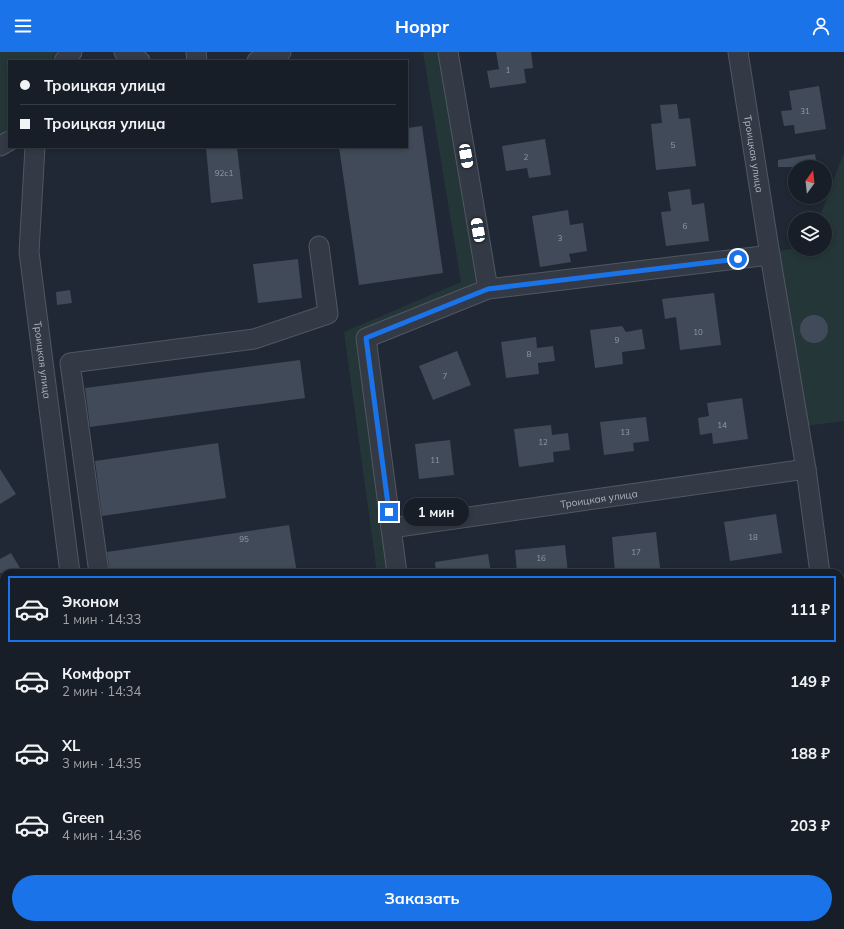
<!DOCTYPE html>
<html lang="ru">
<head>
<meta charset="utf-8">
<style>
	:root { --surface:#171e27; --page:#20272f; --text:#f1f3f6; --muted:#9ea2a7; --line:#363c44; --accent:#1a73e8 }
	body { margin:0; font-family:Mulish,sans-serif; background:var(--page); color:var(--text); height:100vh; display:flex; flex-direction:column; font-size:15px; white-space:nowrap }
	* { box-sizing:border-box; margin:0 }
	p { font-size:13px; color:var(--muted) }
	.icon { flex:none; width:22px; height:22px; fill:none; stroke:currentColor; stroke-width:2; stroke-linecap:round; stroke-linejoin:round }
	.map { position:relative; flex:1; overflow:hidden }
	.drawer { position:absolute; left:0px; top:517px; width:844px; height:360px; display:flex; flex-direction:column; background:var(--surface); border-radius:12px 12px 0 0; box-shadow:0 2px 6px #0003,0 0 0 1px var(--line) }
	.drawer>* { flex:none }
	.top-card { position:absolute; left:8px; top:8px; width:400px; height:88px; border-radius:0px; box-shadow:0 2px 6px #0003,0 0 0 1px var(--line); display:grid; align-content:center; height:88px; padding:0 12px; background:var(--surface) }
	.needle { width:26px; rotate:15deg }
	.fabs { position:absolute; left:788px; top:108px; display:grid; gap:8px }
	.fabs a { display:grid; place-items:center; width:44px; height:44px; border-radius:50%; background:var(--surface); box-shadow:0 2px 6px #0003,0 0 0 1px var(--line); font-size:20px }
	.end { position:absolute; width:18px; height:18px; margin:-9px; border:5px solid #1a73e8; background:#fff; box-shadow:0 0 0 2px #fff }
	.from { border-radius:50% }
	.bubble { position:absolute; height:28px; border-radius:14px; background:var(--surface); box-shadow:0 2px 6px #0003,0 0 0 1px var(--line); font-size:13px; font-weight:700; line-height:28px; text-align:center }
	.car { position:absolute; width:12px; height:24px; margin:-12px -6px; border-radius:5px; box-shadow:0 0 3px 1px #0007; background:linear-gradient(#fff 24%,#345 0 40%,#fff 0 76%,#345 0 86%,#fff 0) }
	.top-card b { display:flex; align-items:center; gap:14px; height:38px; font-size:15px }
	.top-card b+b { border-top:1px solid var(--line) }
	.top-card i { width:10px; height:10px; background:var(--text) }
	ul { padding:7px 0 0; list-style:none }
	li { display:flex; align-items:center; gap:12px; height:66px; margin:0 8px 6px; padding:0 4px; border:2px solid transparent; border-radius:0px }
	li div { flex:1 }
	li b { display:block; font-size:15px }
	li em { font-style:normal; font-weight:700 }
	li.selected { border-color:var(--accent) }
	li>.icon { width:36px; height:36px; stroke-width:1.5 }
	.button { display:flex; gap:8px; margin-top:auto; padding:8px 12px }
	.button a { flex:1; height:46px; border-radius:24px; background:var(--accent); color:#fff; font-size:16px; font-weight:700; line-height:46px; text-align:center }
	header { display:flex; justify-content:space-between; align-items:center; height:52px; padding:0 12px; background:var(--accent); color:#fff; font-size:18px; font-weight:700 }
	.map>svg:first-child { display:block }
	.green { fill:#243637 }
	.building { fill:#414a59 }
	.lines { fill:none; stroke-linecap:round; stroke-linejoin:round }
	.minor-casing { stroke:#505763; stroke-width:21 }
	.minor { stroke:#333a45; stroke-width:19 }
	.route { stroke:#1a73e8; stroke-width:5 }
	.labels { text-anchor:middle; stroke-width:3.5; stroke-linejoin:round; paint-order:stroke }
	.number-label { font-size:8px; fill:#919aa8 }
	.street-label { font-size:10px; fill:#acb4c2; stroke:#181f29 }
</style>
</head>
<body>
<header><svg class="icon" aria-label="menu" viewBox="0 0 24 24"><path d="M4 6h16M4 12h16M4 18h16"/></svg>Hoppr<svg class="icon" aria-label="person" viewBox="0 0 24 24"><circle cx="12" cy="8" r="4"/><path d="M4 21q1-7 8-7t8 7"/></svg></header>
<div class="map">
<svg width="844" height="877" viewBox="0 0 844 877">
	<rect width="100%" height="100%" fill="#1f2834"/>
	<path class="green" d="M 0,0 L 57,0 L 50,9 L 9,9 L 9,77 L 0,82 Z
		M 423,0 L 439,0 L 481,222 L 472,236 L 356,282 L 389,521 L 377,521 L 344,280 L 461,230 Z
		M 844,100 L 844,369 L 806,374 L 779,199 L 795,196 L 795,197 L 825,197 L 825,167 L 819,167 Z
		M 57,873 L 129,873 L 129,877 L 51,877 Z
		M 254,873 L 436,873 L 437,877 L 226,877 L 226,875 Z"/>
	<path class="building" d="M 496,0 L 531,0 L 533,16 L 524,17 L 526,31 L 490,36 L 487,19 L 499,17 Z
		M 819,34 L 826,77 L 795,82 L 794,73 L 784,74 L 781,59 L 792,58 L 789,39 Z
		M 677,52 L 679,67 L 690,66 L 696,114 L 656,118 L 651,72 L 662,71 L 660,53 Z
		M 422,74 L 443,221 L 359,233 L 339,95 L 407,95 L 407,76 Z
		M 545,87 L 551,123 L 529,126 L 527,116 L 506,119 L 502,94 Z
		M 206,95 L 237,95 L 243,147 L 211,151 Z
		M 815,102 L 817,115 L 778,115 L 778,108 Z
		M 690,137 L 692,153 L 704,151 L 709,189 L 666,194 L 661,160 L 671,159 L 668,140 Z
		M 568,158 L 570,173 L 583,171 L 587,199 L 569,202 L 571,210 L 540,215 L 532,164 Z
		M 298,207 L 302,246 L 258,251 L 253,212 Z
		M 70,238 L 72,251 L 57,253 L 56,240 Z
		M 714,241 L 721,293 L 680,298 L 676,265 L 665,267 L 662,247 Z
		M800 277a14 14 0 1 1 28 0a14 14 0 1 1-28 0Z
		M 622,274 L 626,280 L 642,277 L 645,297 L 622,300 L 623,312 L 595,316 L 590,278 Z
		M 536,285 L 537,296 L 553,294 L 555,309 L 538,311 L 539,322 L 506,326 L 501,290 Z
		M 457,299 L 471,333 L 433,348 L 419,314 Z
		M 300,308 L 305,346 L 90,375 L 85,336 Z
		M 742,346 L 748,387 L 713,392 L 712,381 L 700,383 L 698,366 L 709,364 L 707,351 Z
		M 646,365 L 649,389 L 633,391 L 634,399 L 604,403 L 600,370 Z
		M 551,373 L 552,383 L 568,381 L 570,398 L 553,400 L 554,410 L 519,415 L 514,377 Z
		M 450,388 L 454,423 L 419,427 L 415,392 Z
		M 218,391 L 226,446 L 102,464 L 95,409 Z
		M 0,417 L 16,442 L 0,452 Z
		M 776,462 L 782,501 L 730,509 L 724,470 Z
		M 289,473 L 297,521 L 110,521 L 107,500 Z
		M 656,480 L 660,516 L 654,521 L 615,521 L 612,485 Z
		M 565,493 L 568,521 L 517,521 L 515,498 Z
		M 11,501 L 23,521 L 0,521 L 0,507 Z
		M 488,502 L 491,521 L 436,521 L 435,510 Z"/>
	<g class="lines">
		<g class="minor-casing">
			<g id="minor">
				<path d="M 124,0 L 140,9"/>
				<path d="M 196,0 L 197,9"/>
				<path d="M 448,0 L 488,237"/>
				<path id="s1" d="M 738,0 L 770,203 L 806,417 L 820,521"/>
				<path d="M 64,9 L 72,0"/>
				<path d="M 257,9 L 281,0"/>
				<path d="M 0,94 L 9,89"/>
				<path id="s2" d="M 35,95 L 29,200 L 70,521"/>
				<path id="s3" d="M 770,203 L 488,237 L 366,286 L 391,476 L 806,417"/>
				<path d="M 391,476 L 397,521"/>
				<path d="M 99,521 L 70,311 L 254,287 L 328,262 L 319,194"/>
				<path d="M 840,662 L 844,687"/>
				<path d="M 444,873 L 444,877"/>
				<path d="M 14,877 L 21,873"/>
				<path d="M 826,877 L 844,875"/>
			</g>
		</g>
		<use href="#minor" class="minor"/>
	</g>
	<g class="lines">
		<path class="route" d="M 389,460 L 366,286 L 488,237 L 738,207"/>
	</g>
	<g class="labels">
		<g class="number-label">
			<text x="508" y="21">1</text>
			<text x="805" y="62">31</text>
			<text x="673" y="96">5</text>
			<text x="526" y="108">2</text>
			<text x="224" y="124">92с1</text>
			<text x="685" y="177">6</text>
			<text x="560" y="189">3</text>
			<text x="698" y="283">10</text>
			<text x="617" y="291">9</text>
			<text x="529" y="305">8</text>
			<text x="445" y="327">7</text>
			<text x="722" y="376">14</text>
			<text x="625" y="383">13</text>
			<text x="543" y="393">12</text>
			<text x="435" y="411">11</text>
			<text x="753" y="488">18</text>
			<text x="244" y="490">95</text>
			<text x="636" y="503">17</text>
			<text x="541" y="509">16</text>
		</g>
		<g class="street-label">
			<text dy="4" stroke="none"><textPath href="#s1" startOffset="103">Троицкая улица</textPath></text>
			<text dy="4" stroke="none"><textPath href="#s2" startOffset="214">Троицкая улица</textPath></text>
			<text dy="4" stroke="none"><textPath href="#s3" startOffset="817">Троицкая улица</textPath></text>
		</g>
	</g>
</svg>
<div class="fabs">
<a><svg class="needle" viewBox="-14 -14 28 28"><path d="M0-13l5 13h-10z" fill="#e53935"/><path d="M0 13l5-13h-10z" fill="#9ea2a7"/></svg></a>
<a><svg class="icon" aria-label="layers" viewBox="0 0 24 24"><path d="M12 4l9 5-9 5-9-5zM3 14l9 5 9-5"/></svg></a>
</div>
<i class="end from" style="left:738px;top:207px"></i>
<i class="end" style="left:389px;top:460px"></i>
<div class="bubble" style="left:403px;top:446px;width:66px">1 мин</div>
<i class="car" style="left:466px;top:104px;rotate:170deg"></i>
<i class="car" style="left:478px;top:178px;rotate:350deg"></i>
<div class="top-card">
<b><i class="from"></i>Троицкая улица</b>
<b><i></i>Троицкая улица</b>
</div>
<section class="drawer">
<ul>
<li class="selected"><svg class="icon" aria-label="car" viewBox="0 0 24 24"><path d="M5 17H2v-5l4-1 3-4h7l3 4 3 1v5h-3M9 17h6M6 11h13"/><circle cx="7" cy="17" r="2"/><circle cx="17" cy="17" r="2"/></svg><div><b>Эконом</b><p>1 мин · 14:33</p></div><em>111 ₽</em></li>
<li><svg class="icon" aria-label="car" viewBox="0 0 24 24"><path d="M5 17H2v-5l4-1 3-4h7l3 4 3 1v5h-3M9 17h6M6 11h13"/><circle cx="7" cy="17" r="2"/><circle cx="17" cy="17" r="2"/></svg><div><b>Комфорт</b><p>2 мин · 14:34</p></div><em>149 ₽</em></li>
<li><svg class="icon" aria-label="car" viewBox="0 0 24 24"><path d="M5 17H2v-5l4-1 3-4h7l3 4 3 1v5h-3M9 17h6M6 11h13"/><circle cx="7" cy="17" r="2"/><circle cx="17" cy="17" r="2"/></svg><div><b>XL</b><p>3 мин · 14:35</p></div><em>188 ₽</em></li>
<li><svg class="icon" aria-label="car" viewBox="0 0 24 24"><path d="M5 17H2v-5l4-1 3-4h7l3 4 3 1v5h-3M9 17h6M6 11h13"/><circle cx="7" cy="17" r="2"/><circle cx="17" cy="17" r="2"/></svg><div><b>Green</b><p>4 мин · 14:36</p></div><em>203 ₽</em></li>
</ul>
<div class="button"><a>Заказать</a></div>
</section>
</div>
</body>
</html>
